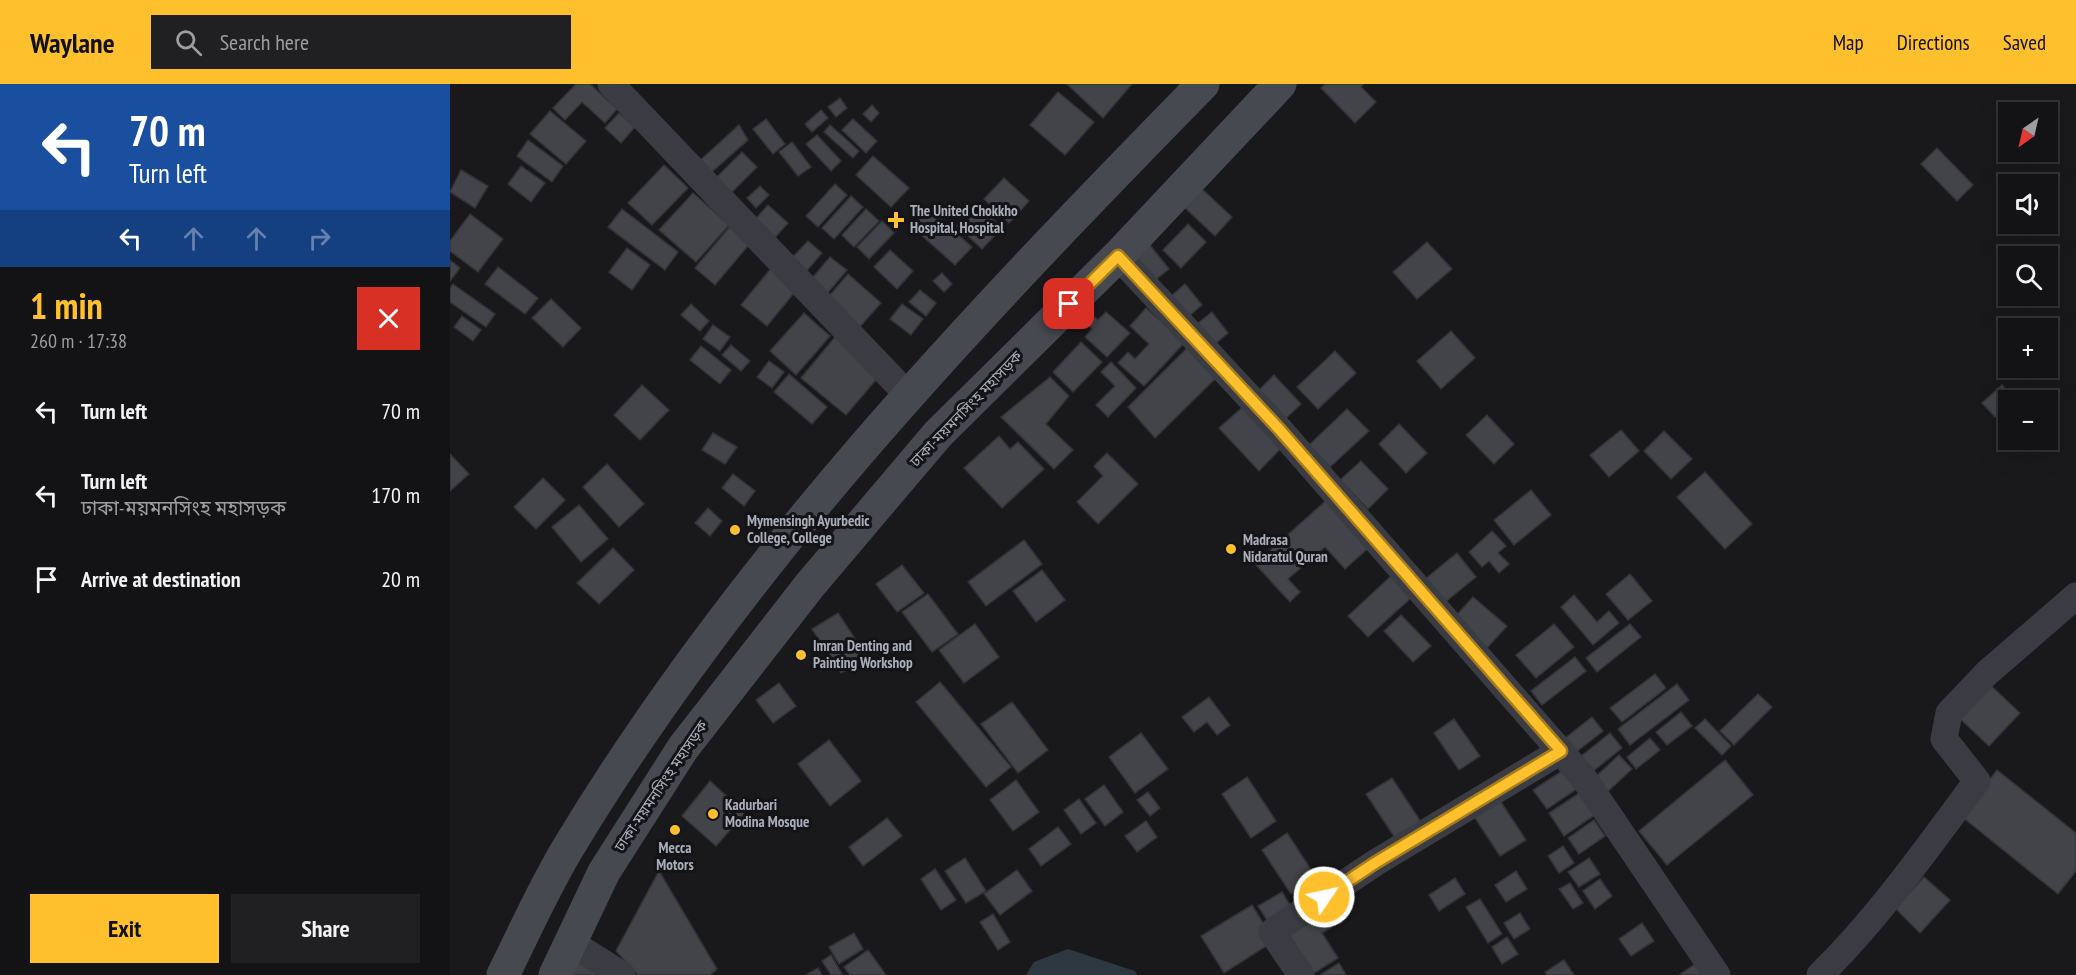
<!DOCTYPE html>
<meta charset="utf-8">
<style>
body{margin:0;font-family:"PT Sans Narrow","Noto Sans Bengali",sans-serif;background:#202022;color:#f1f3f6;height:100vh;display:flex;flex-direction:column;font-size:22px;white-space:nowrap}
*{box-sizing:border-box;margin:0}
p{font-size:20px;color:#9d9ea0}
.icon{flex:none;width:33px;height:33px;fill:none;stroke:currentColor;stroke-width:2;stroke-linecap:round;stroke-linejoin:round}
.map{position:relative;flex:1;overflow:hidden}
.details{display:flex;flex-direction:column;background:#131315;width:450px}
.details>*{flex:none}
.hud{background:#1a4fa0;color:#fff;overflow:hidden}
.needle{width:39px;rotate:214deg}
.fabs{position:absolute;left:1548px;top:18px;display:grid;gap:12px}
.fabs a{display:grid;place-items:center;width:60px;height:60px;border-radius:0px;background:#131315;box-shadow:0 6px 24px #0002,0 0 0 2px #323234;font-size:30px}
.pin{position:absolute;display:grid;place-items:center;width:51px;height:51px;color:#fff;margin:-26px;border-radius:12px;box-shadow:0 3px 9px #0006}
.me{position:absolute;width:66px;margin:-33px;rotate:56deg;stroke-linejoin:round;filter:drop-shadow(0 0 4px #0008)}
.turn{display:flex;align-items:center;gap:21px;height:126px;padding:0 30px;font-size:27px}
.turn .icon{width:78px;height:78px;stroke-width:2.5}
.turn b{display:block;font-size:42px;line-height:51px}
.lanes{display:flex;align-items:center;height:57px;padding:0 30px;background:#0003;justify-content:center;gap:30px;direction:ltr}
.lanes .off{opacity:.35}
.round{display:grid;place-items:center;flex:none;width:63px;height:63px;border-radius:0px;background:#202022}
.overview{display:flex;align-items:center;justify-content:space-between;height:102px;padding:0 30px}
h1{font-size:36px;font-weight:700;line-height:45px;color:#ffc02d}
.primary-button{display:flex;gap:12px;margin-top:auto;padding:12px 30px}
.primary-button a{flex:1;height:69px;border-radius:0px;background:#ffc02d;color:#111;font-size:24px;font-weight:700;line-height:69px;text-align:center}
.primary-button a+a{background:#202022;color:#f1f3f6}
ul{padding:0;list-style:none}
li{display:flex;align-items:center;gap:18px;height:84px;padding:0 30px}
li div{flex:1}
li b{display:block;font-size:22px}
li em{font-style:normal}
header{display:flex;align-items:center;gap:36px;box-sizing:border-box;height:84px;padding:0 30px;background:#ffc02d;color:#111}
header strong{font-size:28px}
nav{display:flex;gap:33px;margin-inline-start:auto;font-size:21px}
.search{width:420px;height:54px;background:#202022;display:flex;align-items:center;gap:15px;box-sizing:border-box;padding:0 21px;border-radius:0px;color:#9d9ea0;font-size:22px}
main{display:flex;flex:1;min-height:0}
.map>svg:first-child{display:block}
.water{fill:#2d3841}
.building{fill:#434449;stroke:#333338;stroke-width:1.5}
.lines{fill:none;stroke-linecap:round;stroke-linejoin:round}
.minor{stroke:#3b3c43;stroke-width:27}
.secondary{stroke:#474951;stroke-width:33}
.route-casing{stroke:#a67d1d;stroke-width:15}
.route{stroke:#ffc02d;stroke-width:10}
.poi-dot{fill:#ffc02d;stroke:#141417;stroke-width:2}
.labels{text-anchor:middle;stroke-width:6;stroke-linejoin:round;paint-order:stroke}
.poi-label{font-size:15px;font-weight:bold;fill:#aaafbc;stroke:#141417;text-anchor:start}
.street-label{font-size:15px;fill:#aaafbc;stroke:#141417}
</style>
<header>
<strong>Waylane</strong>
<div class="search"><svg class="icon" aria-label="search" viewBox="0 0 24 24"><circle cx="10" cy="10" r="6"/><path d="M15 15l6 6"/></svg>Search here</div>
<nav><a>Map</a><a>Directions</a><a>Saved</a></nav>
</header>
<main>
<section class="details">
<div class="hud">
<div class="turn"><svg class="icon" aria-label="left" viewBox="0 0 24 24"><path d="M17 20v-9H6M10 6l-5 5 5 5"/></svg><div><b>70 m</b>Turn left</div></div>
<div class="lanes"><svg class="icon" aria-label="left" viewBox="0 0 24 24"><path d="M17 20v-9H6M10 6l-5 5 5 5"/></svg><svg class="icon off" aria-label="ahead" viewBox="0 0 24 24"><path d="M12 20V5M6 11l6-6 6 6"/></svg><svg class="icon off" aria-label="ahead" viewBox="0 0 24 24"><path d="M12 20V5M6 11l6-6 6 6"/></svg><svg class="icon off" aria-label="right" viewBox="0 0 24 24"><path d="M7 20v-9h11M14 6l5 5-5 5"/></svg></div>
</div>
<div class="overview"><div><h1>1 min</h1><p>260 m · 17:38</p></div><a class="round" style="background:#d93025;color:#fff"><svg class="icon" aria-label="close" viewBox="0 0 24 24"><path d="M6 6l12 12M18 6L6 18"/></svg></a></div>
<ul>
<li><svg class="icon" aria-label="left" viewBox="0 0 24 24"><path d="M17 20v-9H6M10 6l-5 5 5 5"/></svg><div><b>Turn left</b></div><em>70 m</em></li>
<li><svg class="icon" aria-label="left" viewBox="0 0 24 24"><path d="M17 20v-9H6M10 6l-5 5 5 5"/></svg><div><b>Turn left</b><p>ঢাকা-ময়মনসিংহ মহাসড়ক</p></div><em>170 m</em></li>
<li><svg class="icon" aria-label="arrive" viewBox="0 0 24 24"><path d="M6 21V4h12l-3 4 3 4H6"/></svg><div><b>Arrive at destination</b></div><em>20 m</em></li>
</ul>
<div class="primary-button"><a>Exit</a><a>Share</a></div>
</section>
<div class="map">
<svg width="1626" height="891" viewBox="0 0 1626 891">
<rect width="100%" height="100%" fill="#19191c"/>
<polygon class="water" points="618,865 685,887 687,891 576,891 584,878"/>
<g class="building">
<polygon points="126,0 140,0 167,25 155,39 132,18 115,36 103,24"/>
<polygon points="617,0 680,0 681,1 653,34"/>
<polygon points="875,0 913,0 911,3 926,18 905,39 871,4"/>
<polygon points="608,8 644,38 615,71 580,41"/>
<polygon points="390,14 397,24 386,33 378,23"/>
<polygon points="422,21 429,29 421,38 413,30"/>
<polygon points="371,26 378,34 362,48 355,40"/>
<polygon points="100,27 136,57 116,80 80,50"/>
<polygon points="169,29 185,43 171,59 155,44"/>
<polygon points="316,35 335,60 323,70 303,45"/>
<polygon points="403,35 427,57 416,69 392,46"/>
<polygon points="289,41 298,56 256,93 244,82"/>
<polygon points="380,41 409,67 403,74 374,48"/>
<polygon points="367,51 391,77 381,87 356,60"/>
<polygon points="78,56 113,82 102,98 67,72"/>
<polygon points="342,58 361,83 348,92 329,68"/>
<polygon points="1487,64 1523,101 1507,117 1471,80"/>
<polygon points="292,68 307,83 280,110 265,95"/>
<polygon points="423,72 459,104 441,123 406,91"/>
<polygon points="214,81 238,104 202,141 178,119"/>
<polygon points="71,82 95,99 81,118 58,100"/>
<polygon points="11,86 38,102 25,124 0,108"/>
<polygon points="554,94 579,117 559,139 534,115"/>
<polygon points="385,100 397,111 368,143 356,132"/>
<polygon points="310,102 319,111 306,124 297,114"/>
<polygon points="752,105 782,133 765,152 735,124"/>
<polygon points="243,109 279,141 246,178 209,146"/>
<polygon points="401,112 413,123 384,155 372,144"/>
<polygon points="527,120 552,144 532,165 507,142"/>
<polygon points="318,121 338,139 321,158 301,140"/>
<polygon points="477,123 522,163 505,181 461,142"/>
<polygon points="172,125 228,168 215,186 158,143"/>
<polygon points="416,125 429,137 404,163 392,151"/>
<polygon points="20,130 53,155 28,188 0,167 0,157"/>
<polygon points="432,137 444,149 419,175 407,163"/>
<polygon points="282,140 302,157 265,201 245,184"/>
<polygon points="738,140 756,158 731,184 713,166"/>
<polygon points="358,157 372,169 354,190 339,177"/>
<polygon points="977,158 1002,185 967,215 943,188"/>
<polygon points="700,161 719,185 704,197 685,174"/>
<polygon points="177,164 200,181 182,206 159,188"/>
<polygon points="440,166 463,187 447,205 424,183"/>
<polygon points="380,173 397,186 375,212 358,199"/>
<polygon points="0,176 10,184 0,197"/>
<polygon points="48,183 88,214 75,230 35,200"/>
<polygon points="322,183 348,204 317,242 291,221"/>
<polygon points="492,189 502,200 494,208 483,197"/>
<polygon points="398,190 431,219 407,246 375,217"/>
<polygon points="3,200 45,230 36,243 0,218 0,204"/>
<polygon points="735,200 752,221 739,232 721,212"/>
<polygon points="470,206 486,219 476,232 459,218"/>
<polygon points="101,215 131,244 113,263 82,234"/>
<polygon points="241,220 259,237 250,247 231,231"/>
<polygon points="452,220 473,235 461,251 440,235"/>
<polygon points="696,224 735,258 694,302 668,279 678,268 685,275 699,260 680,242"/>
<polygon points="639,228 648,236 656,228 680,249 657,273 635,253 642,245 632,236"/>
<polygon points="762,228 778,249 765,260 748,239"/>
<polygon points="354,229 380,252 346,291 320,267"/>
<polygon points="12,232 31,246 23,257 4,243"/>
<polygon points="263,241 280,253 270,267 253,255"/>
<polygon points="1001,247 1025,274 991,305 967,277"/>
<polygon points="385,253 430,291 396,331 351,294"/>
<polygon points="631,258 652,278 623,308 603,288"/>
<polygon points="742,259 770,290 705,354 678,323"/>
<polygon points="281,261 300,277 291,287 272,271"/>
<polygon points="251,262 281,286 270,300 240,276"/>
<polygon points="885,267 906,289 868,325 847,303"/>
<polygon points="319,277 334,288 322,304 307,293"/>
<polygon points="661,278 686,304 658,333 646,321 665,302 651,288"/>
<polygon points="339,290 377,323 362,340 324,308"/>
<polygon points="824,291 851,320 831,339 804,311"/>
<polygon points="600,293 619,312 596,340 623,366 604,385 551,333"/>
<polygon points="192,301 219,326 190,356 164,331"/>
<polygon points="1552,301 1566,316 1558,316 1558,329 1554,325 1545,333 1532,319"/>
<polygon points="796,320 834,361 809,387 769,344"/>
<polygon points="897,325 919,347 880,383 859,361"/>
<polygon points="1037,331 1064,360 1044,380 1016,351"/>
<polygon points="949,340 977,369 956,389 929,360"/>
<polygon points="1171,346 1189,367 1159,393 1140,371"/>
<polygon points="1214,347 1242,375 1221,395 1194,367"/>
<polygon points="263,349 287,363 275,380 252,366"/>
<polygon points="549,352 560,365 568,358 594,385 552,424 514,384"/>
<polygon points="657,369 688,400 648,440 627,418 653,392 644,382"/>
<polygon points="0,370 19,390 0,407"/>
<polygon points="911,377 938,405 918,425 890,396"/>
<polygon points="157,380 194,420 169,443 133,403"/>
<polygon points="1255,388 1302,440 1275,465 1227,413"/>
<polygon points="283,390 305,407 294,422 272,404"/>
<polygon points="93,394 115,416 86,445 64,423"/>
<polygon points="1081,406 1101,431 1064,461 1044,436"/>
<polygon points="880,413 924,459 895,485 875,463 838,495 850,508 840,518 805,480"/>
<polygon points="129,421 158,455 131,478 102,443"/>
<polygon points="258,424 272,437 260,452 245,439"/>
<polygon points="1042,447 1056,462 1048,469 1059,480 1049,489 1039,477 1032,483 1019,468"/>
<polygon points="574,456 592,480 536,522 518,498"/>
<polygon points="163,464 184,486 149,520 127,499"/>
<polygon points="1007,469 1026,493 988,524 969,500"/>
<polygon points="452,481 474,509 447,528 426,500"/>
<polygon points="592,486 615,516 586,538 563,507"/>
<polygon points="1180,490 1202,517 1178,536 1156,510"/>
<polygon points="941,492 962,513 918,553 898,532"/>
<polygon points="478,510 508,550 482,568 452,528"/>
<polygon points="1124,511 1147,538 1159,527 1169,539 1143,561 1111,523"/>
<polygon points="1023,513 1057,542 1037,564 1003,535"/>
<polygon points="388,529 417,573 391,589 362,545"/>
<polygon points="951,531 981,562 963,578 934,547"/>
<polygon points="525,540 549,573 514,599 489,566"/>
<polygon points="1104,540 1124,563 1086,594 1066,571"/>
<polygon points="1180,540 1191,553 1147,588 1136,574"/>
<polygon points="1125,573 1136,587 1092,621 1081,607"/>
<polygon points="1205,590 1216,604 1172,638 1160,624"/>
<polygon points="490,598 561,683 536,703 466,618"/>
<polygon points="1537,598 1570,629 1539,662 1506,631"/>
<polygon points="329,599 346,622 323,639 306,616"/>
<polygon points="1227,600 1239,616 1180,661 1168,645"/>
<polygon points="1308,610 1322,623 1284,661 1270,647"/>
<polygon points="759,613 780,641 767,651 757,638 744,648 732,633"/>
<polygon points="562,618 598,666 568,689 531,640"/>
<polygon points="1231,628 1242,642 1217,661 1206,648"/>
<polygon points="1142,633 1153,647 1125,669 1114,655"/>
<polygon points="1004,635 1030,672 1009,686 984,649"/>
<polygon points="1255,635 1281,662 1272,671 1245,644"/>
<polygon points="691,649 718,685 685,709 659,673"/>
<polygon points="1160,649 1172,664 1137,692 1125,677"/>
<polygon points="1200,654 1210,666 1186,685 1177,673"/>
<polygon points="379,656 411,697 380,722 348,680"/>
<polygon points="1169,671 1182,685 1153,712 1140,698"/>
<polygon points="1275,676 1303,711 1217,781 1189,747"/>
<polygon points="1118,683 1131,702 1097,725 1083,706"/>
<polygon points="1547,686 1626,749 1626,787 1608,810 1511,732"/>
<polygon points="797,693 826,737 801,754 772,710"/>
<polygon points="942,694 971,738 945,754 916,710"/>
<polygon points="566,696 589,728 563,747 540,716"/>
<polygon points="260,697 295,729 266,762 232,732"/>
<polygon points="654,701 673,728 655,742 635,715"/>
<polygon points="698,708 710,724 700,732 687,716"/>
<polygon points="1131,708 1146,730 1114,752 1099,729"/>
<polygon points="1047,712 1076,756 1050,772 1021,728"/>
<polygon points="629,715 646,739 631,750 614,726"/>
<polygon points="437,734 452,752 413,782 399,763"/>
<polygon points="1144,736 1155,752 1129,770 1118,754"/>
<polygon points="696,737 707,753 687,768 675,752"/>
<polygon points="608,743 621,760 591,782 579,765"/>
<polygon points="837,749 866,793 841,810 812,766"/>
<polygon points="1113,762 1124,779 1109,789 1098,772"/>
<polygon points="515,774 536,807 516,819 495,787"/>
<polygon points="1139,774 1150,790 1129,803 1118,788"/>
<polygon points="485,785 506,816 491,826 471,795"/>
<polygon points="567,786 582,807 550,831 534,810"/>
<polygon points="209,787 267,885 260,891 188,891 166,867"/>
<polygon points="1066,787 1077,805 1056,818 1045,801"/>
<polygon points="1474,793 1500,816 1470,849 1445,824"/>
<polygon points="1005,794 1015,810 989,827 979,811"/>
<polygon points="1150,795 1162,812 1145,825 1133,807"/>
<polygon points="1120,799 1133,819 1123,825 1109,805"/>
<polygon points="832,808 843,826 820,841 808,822"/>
<polygon points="1030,815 1052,850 1038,859 1016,823"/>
<polygon points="802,821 824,857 774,889 751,852"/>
<polygon points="872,828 882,843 872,849 888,874 861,891 835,852"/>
<polygon points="1070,829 1080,845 1064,855 1054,839"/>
<polygon points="543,830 560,858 548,866 530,838"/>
<polygon points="1192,839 1204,857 1181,872 1169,855"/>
<polygon points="404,849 413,865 389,880 379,863"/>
<polygon points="1057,853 1068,870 1052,880 1042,863"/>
<polygon points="418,866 436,891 400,891 394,883"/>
<polygon points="129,868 150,885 145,891 123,891"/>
<polygon points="381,871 392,890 390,891 381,891 372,877"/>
<polygon points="1114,876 1124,891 1097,891 1095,888"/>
<polygon points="889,879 896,891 870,891"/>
<polygon points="1245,880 1252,891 1229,891"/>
<polygon points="368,884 372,891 356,891"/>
</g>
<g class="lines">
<g class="minor">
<polyline points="161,0 458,311"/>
<polyline points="668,172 829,345 1133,693 1267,891"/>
<polyline points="120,858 172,891"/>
<polyline points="851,891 822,848 925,779 1111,667"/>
<path d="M1370 891C1429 833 1478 763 1527 697L1494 655 1499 629 1537 589 1626 512"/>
</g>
<g class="secondary">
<path d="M53 891C75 847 95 801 121 759 292 476 523 235 753 0"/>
<polyline points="105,891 154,788 233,664 360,501 488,350 668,172 830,0"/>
</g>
</g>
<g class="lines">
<defs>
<polyline id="route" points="619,220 668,172 829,345 1111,667 925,779 874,813"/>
</defs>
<use href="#route" class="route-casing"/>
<use href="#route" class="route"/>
</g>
<g class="poi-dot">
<path d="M443 127h6v6h6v6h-6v6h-6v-6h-6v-6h6z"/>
<circle cx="285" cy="446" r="6"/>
<circle cx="781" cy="465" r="6"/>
<circle cx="351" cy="571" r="6"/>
<circle cx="263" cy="730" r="6"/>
<circle cx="225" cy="746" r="6"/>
</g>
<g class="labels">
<g class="poi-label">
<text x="460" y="132">The United Chokkho<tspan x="460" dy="17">Hospital, Hospital</tspan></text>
<text x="297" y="442">Mymensingh Ayurbedic<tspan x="297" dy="17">College, College</tspan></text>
<text x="793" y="461">Madrasa<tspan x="793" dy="17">Nidaratul Quran</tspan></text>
<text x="363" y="567">Imran Denting and<tspan x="363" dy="17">Painting Workshop</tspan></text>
<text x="275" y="726">Kadurbari<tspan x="275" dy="17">Modina Mosque</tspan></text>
<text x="225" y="769" text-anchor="middle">Mecca<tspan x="225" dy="17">Motors</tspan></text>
</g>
<g class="street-label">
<text transform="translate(516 325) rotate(-46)" y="5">ঢাকা-ময়মনসিংহ মহাসড়ক</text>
<text transform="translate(211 702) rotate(-56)" y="5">ঢাকা-ময়মনসিংহ মহাসড়ক</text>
</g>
</g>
</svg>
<div class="fabs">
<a><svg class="needle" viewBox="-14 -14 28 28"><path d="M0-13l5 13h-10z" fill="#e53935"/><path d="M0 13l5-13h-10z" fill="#9d9ea0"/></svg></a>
<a><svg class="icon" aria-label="sound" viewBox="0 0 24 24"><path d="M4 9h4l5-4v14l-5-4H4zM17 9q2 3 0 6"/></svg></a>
<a><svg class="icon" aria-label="search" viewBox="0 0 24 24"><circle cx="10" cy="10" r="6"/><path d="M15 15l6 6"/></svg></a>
<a>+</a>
<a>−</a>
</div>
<div class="pin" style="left:619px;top:220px;background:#d93025"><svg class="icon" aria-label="arrive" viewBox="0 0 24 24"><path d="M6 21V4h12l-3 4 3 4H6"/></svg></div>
<svg class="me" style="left:874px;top:813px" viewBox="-20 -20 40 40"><circle r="17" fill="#ffc02d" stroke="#fff" stroke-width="3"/><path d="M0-11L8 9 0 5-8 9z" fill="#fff"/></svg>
</div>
</main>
